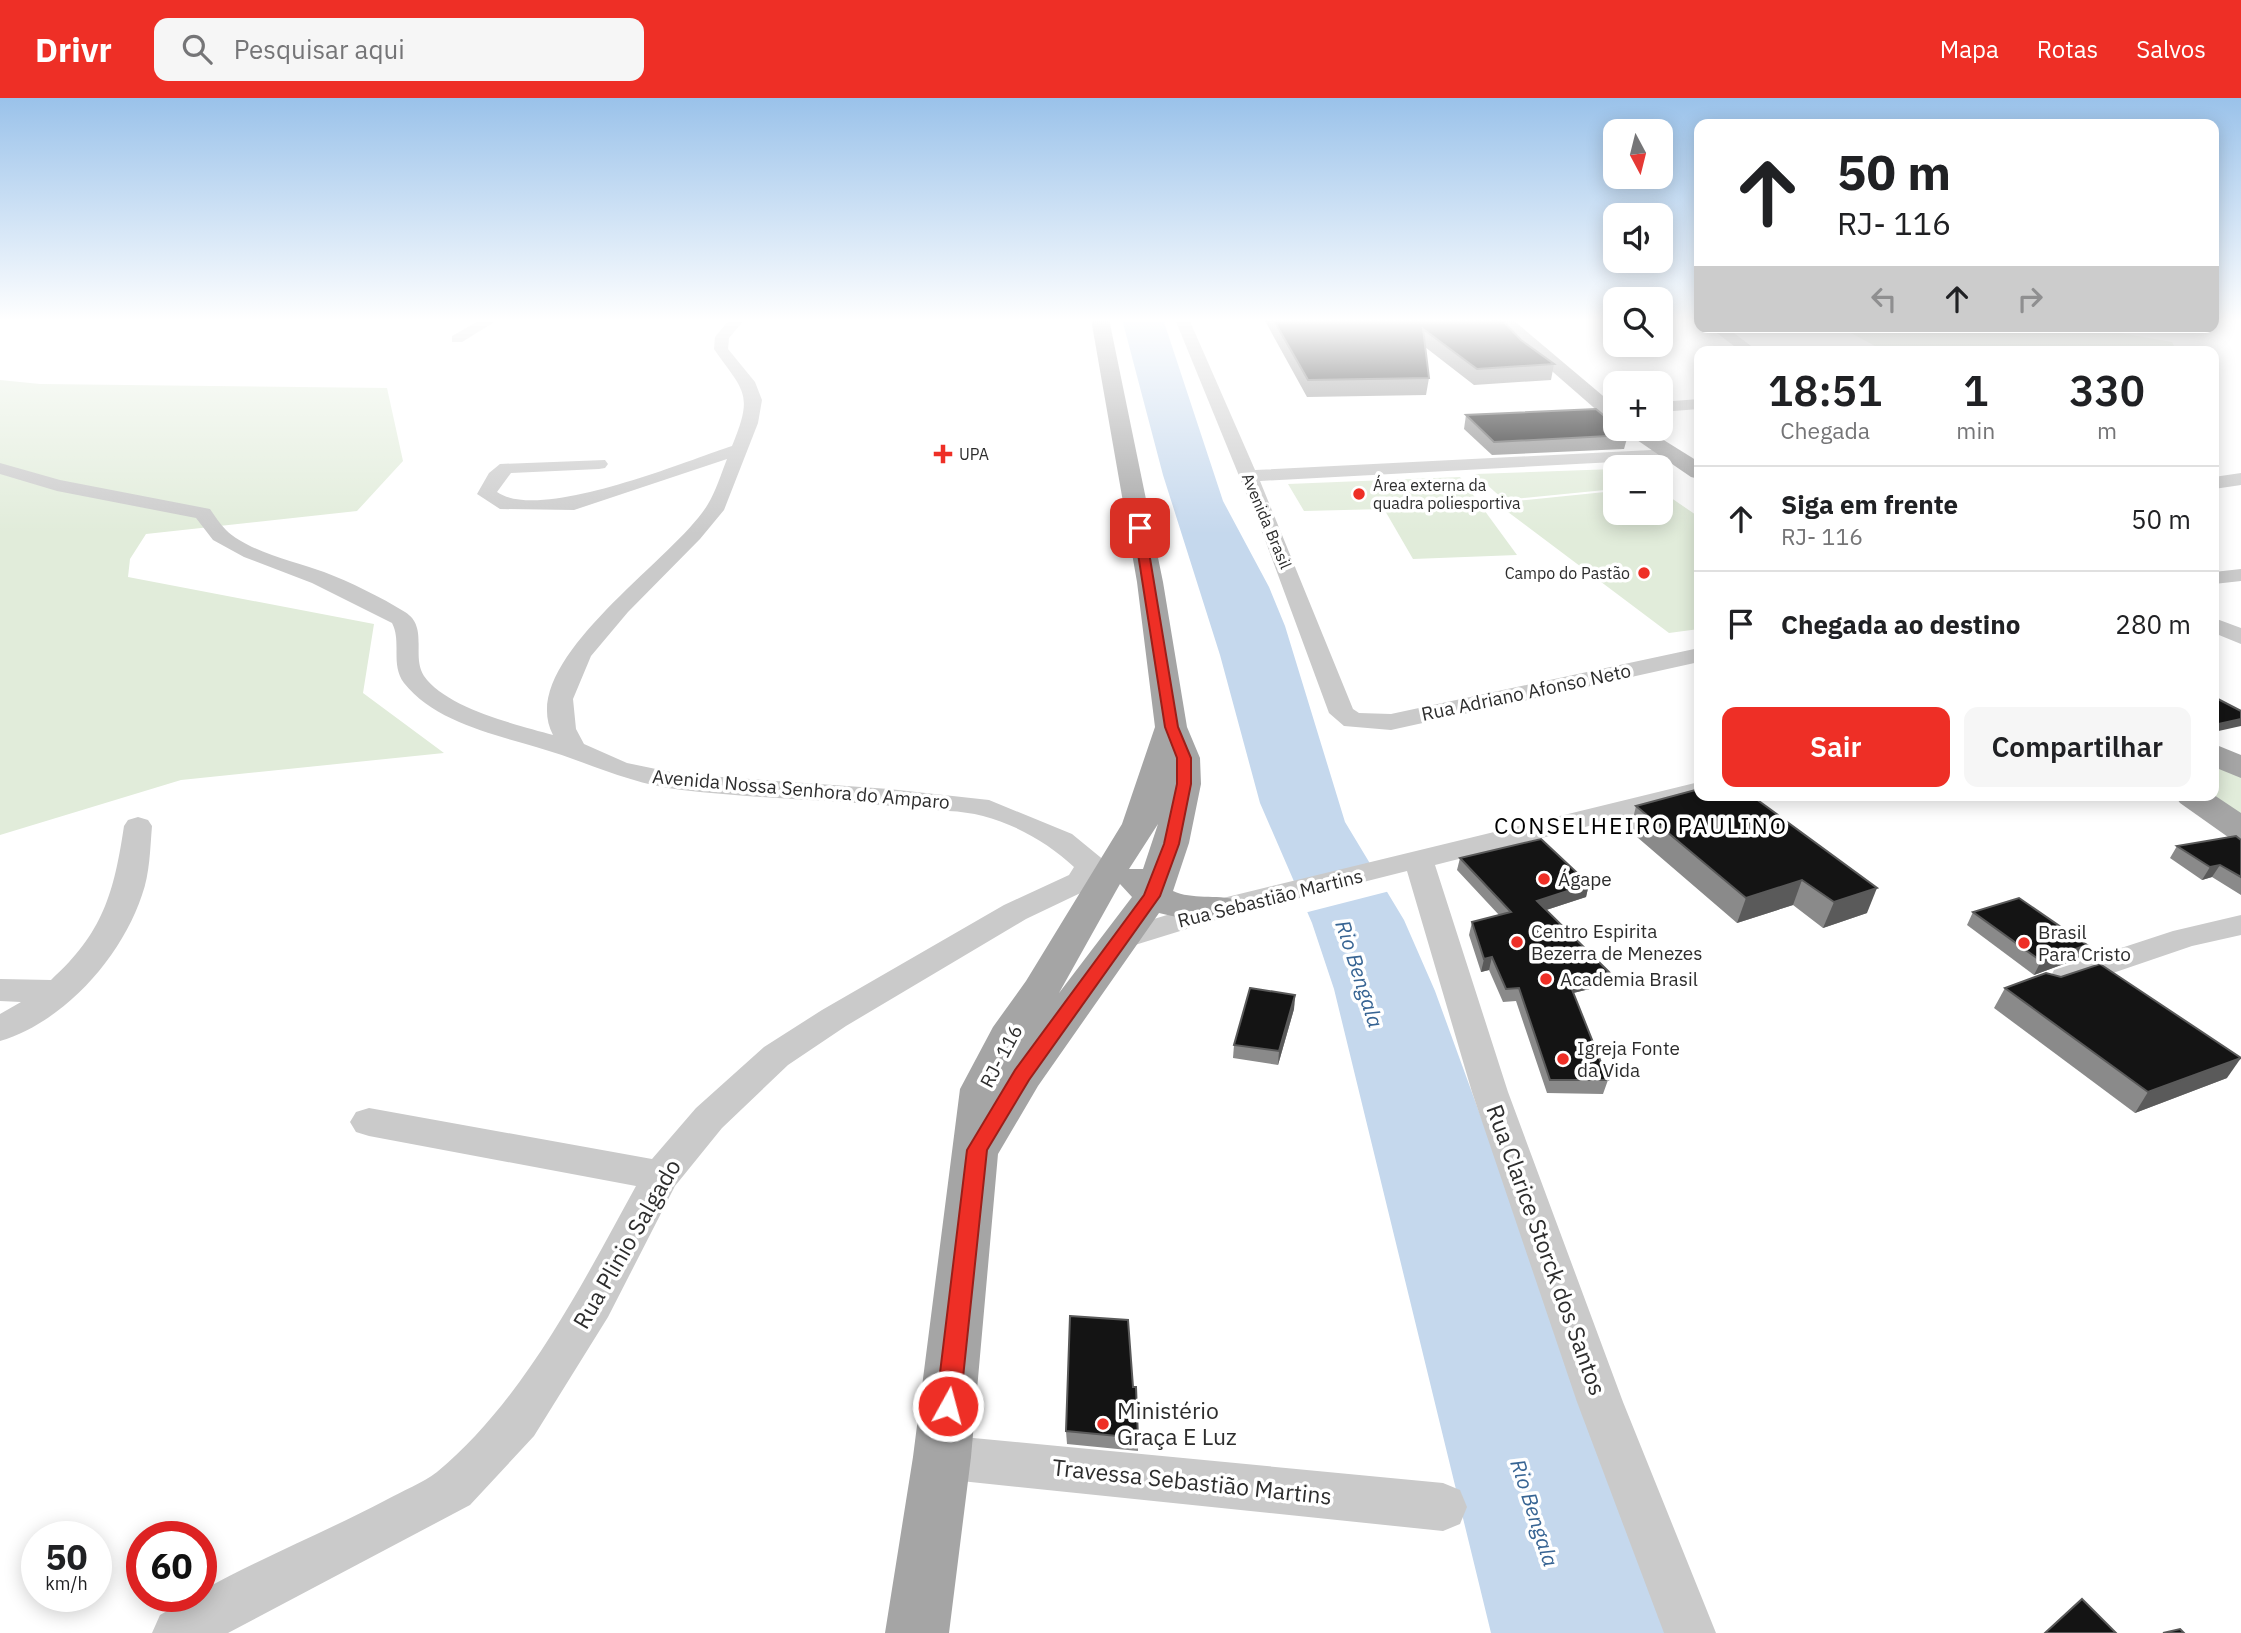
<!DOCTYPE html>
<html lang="pt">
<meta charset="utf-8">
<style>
body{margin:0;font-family:"IBM Plex Sans",sans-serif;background:#f6f6f6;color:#202124;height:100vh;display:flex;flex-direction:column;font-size:26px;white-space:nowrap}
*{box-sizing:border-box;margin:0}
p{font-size:23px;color:#757577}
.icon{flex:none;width:38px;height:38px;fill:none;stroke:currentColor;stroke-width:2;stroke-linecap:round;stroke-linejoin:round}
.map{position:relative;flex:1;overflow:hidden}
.sheet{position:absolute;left:1694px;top:248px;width:525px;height:455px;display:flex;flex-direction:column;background:#fff;border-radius:14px;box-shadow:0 4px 18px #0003}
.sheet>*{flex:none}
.guide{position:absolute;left:1694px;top:21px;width:525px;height:214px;border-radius:14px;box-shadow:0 4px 18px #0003;background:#fff;color:#202124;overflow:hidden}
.needle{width:46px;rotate:173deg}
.tools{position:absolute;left:1603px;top:21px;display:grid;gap:14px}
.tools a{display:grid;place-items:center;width:70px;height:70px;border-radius:14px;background:#fff;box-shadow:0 4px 18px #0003;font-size:35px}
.speed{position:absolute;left:21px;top:1423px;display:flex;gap:14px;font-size:35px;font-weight:700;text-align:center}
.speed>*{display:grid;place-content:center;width:91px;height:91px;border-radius:50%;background:#fff;box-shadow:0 4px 18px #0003;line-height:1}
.speed small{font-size:18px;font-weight:400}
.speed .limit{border:10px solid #d22;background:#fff;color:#111}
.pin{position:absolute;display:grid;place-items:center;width:60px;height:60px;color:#fff;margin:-30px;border-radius:14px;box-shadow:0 4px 10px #0006}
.me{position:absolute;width:77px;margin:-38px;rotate:7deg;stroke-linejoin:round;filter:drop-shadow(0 0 5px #0008)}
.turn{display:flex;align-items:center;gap:24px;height:147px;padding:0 28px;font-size:32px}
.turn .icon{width:91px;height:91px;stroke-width:2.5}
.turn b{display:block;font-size:49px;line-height:60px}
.lanes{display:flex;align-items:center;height:66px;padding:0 28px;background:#0003;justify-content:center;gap:35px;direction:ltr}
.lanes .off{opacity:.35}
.eta{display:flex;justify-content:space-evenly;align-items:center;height:119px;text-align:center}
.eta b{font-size:42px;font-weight:600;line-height:49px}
.action{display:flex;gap:14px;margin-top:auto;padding:14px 28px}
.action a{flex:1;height:80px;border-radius:14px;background:#ee2f26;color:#fff;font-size:28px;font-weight:600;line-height:80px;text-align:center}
.action a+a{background:#f6f6f6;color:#202124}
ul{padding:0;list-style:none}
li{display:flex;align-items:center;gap:21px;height:105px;padding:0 28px;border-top:2px solid #e0e0e0}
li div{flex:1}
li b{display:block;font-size:26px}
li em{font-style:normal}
header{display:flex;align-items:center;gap:42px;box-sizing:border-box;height:98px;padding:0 35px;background:#ee2f26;color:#fff}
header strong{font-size:33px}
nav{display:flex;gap:38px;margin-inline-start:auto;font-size:24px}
.search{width:490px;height:63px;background:#f6f6f6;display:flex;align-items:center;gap:18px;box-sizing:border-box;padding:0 24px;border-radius:14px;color:#757577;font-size:26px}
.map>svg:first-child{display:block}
.green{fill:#e1ecda}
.water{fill:#c5d8ed}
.pier{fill:#fff}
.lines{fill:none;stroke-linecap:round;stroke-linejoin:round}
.minor{fill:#cacaca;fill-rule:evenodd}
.major{fill:#a5a5a5;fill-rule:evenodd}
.wall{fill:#8a8a8a}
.shaded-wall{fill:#5a5a5a}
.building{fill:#141414;stroke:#5a5a5a;stroke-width:2}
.route{fill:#ee2f26;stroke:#9b1f19;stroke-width:2}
.poi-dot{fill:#ee2f26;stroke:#fff;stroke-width:2.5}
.labels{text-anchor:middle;stroke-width:7;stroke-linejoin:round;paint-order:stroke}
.far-poi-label{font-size:16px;fill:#2d2d2d;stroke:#fff;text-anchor:start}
.far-street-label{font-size:16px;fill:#2d2d2d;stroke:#fff}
.street-label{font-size:19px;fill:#2d2d2d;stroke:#fff}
.poi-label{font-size:19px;fill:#2d2d2d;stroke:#fff;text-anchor:start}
.water-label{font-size:21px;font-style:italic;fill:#376493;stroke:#fff}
.quarter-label{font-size:23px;letter-spacing:2px;fill:#000;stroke:#fff}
.near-street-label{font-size:23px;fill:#2d2d2d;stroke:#fff}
.near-poi-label{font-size:23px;fill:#2d2d2d;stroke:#fff;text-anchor:start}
</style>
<header>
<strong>Drivr</strong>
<div class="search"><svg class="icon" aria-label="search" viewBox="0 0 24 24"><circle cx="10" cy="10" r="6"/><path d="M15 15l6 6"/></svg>Pesquisar aqui</div>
<nav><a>Mapa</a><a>Rotas</a><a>Salvos</a></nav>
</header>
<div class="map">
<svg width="2241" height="1535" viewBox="0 0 2241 1535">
<rect width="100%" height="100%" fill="#fff"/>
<g class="green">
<polygon points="1840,229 2153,229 2097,231 2172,244 2177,254 1886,254"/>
<polygon points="0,282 40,286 387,290 403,363 357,413 146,436 130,461 128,479 374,526 363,595 444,655 181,682 0,737"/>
<polygon points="1615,371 1615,391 1504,402 1475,376"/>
<polygon points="1460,379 1517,457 1413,461 1384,411 1304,413 1288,386"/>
<polygon points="1615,393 1615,415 1661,415 1661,393 1699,419 1699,531 1669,535 1496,405"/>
<polygon points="2214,664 2241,679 2241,725 2214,698"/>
</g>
<polygon class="water" points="1122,221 1163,221 1223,403 1269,489 1285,528 1345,724 1404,822 1435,893 1669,1535 1491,1535 1334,891 1312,825 1260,705 1220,557 1163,377"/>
<polygon class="pier" points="1374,766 1390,793 1304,815 1291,786"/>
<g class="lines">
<g class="minor">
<polygon points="482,221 499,221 462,244 452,244 452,238"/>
<path d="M730 221H745L729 240 728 251 755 284 762 302 758 325 724 412 700 441 628 514 591 558 573 601 576 631 584 646 627 665 680 676 889 691 989 702 1072 736 1122 777 1118 783 1107 786 1095 783 1091 790 1026 821 846 928 788 967 722 1030 675 1088 608 1219 534 1338 470 1407 228 1535H152L160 1517 193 1498H201V1493C261 1460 325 1434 386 1402 402 1393 423 1385 437 1374 524 1302 582 1186 636 1088L369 1038 356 1034 350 1024 356 1014 369 1010 652 1061 696 1010 764 949 822 912 1004 807 1069 777 1074 769C1050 746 1015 726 983 718 961 712 936 713 914 710 837 702 759 701 682 692 628 686 586 663 536 649 492 636 434 623 404 585 390 566 402 544 392 525L312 485 244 459 213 442 196 420 57 393 0 376V365L60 382 210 411C215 418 220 426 226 432 247 453 296 464 324 474 350 484 381 499 405 514 429 529 411 558 424 578 446 610 517 627 553 637 514 563 676 461 708 406 716 393 721 376 727 361L574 412 500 411 477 396 489 375 500 366 605 362 608 366 605 370 599 371 511 375 497 394C540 424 683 364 732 348 754 295 744 294 714 251L715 239Z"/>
<polygon points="1175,221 1189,221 1255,372 1671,351 1680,356 1671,361 1260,383 1353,611 1359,615 1391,616 1699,550 1699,564 1391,632 1344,628 1329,615 1264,439"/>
<polygon points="1709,229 1726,229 1759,254 1742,254"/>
<polygon points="1699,301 1699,311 1661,314 1661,304"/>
<polygon points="2241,375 2241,387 2214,391 2214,379"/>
<polygon points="2241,471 2241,483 2214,486 2214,474"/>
<polygon points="2214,520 2241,530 2241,546 2214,535"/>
<polygon points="1699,684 1699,698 1707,698 1435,767 1508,994 1623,1304 1716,1535 1664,1535 1577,1304 1472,994 1407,773 1232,817 1122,851 1111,848 1106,841 1111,834 1223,800"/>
<path d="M138 719 148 722 152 728C150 751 150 775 142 797 121 860 64 924 0 943V916L21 904 0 903V881L51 882C103 835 114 795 124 728L128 722Z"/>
<polygon points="2241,817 2241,837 2192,848 2066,891 2054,888 2050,880 2054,872 2173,833"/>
<polygon points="942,1337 1443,1385 1460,1392 1467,1409 1460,1426 1443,1433 942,1381 925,1375 919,1359 925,1343"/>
</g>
<g class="major">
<path d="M1091 221H1109L1163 484 1187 629 1200 660 1201 686 1189 745 1173 793C1192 802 1216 796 1237 802L1242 810 1237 818C1211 825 1185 822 1159 815L1038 988 998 1056 971 1359 949 1535H885L913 1359 960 991 993 929 1026 883 1122 726 1155 629 1137 484ZM1158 726 1143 771H1129ZM1120 786 1132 799 1059 895 1116 793Z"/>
<polygon points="1492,221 1512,221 1615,308 1615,324 1608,322"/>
<polygon points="1621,331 1646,331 1699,364 1699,381 1691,379"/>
<polygon points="2214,646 2241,657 2241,680 2214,669"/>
<polygon points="2214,697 2241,715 2241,742 2228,739 2180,705 2175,698"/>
</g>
</g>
<g class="wall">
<polygon points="1264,221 1501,221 1521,242 1554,266 1551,282 1474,287 1425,249 1429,280 1426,297 1307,299"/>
<polygon points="1466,317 1628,337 1624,351 1492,357 1464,331"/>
<polygon points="1699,691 1867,815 1823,830 1793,807 1737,825 1630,733 1636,708"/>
<polygon points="2241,742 2241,797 2212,779 2202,782 2170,760 2177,748"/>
<polygon points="1460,760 1589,786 1586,799 1546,812 1606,887 1573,895 1608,982 1603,996 1547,995 1516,903 1503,904 1489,872 1481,874 1469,837 1472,824 1499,817 1457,772"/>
<polygon points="1973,814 2087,847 2080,860 2034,877 1967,827"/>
<polygon points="2005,890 2227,980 2135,1015 1994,910"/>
<polygon points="1295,897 1294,911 1278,967 1233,960 1234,947"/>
<polygon points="1066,1333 1138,1340 1138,1353 1067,1346"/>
</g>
<g class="shaded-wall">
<polygon points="2241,621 2241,628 2214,634 2214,627"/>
<polygon points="2220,767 2212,779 2202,782 2210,769"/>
<polygon points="1802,782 1793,807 1737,825 1746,800"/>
<polygon points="1589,786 1586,799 1534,816 1537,803"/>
<polygon points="1877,790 1867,815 1823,830 1834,804"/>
<polygon points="2087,847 2080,860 2034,877 2041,863"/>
<polygon points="1492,859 1489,872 1481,874 1484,861"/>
<polygon points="1609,874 1606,887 1565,897 1569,884"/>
<polygon points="1295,897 1294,911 1278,967 1279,953"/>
<polygon points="2241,960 2227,980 2135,1015 2148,994"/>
</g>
<g class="building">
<polygon points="1273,221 1501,221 1521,242 1554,266 1477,271 1423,231 1429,280 1308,282"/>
<polygon points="1596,311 1615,327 1615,331 1620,331 1628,337 1494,344 1466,317"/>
<polygon points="2214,599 2241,613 2241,621 2214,627"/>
<polygon points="1699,691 1699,698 1752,698 1877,790 1834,804 1802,782 1746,800 1636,708"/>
<polygon points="2236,738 2241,742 2241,779 2220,767 2210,769 2177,748"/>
<polygon points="1541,741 1589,786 1537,803 1609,874 1569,884 1608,982 1550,982 1519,890 1506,891 1492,859 1484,861 1472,824 1511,814 1460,760"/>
<polygon points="2019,800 2087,847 2041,863 1973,814"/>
<polygon points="2100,866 2241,960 2148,994 2005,890 2046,875 2061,879"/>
<polygon points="1250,890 1295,897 1279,953 1234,947"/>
<polygon points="1070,1218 1128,1222 1133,1289 1136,1289 1138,1340 1066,1333"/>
<polygon points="2082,1501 2116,1535 2045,1535"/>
<polygon points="2180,1531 2184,1535 2163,1535"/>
</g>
<linearGradient id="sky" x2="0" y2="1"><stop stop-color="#9ac2ea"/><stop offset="0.51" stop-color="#fff"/><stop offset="1" stop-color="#fff" stop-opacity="0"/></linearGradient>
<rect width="2241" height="436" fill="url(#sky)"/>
<polygon class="route" points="1140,427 1145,430 1178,629 1191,660 1191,686 1179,746 1160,798 1029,982 987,1052 960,1308 957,1316 948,1319 939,1316 936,1308 967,1052 1015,972 1144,797 1164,746 1177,686 1177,660 1165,629 1134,430"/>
<g class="poi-dot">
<path d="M939.5 345.5h7v7h7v7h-7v7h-7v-7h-7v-7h7z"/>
<circle cx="1359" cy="396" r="7"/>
<circle cx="1644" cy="475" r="7"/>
<circle cx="1544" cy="781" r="7"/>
<circle cx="1517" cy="844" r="7"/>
<circle cx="2024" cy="845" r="7"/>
<circle cx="1546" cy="881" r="7"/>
<circle cx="1563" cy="961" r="7"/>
<circle cx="1103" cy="1326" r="7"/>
</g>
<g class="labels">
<g class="far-poi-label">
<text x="959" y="362">UPA</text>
<text x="1373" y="393">Área externa da<tspan x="1373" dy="18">quadra poliesportiva</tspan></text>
<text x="1630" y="481" text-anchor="end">Campo do Pastão</text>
</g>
<g class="far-street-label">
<text transform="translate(1267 423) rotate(67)" y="6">Avenida Brasil</text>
</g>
<g class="street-label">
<text transform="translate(1526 594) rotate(-12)" y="7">Rua Adriano Afonso Neto</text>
<text transform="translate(801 691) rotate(5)" y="7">Avenida Nossa Senhora do Amparo</text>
<text transform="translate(1270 800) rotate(-14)" y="7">Rua Sebastião Martins</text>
<text transform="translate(1001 958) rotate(-62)" y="7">RJ- 116</text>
</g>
<g class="poi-label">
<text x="1558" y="788">Ágape</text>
<text x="1531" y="840">Centro Espirita<tspan x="1531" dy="22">Bezerra de Menezes</tspan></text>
<text x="2038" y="841">Brasil<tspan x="2038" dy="22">Para Cristo</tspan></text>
<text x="1560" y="888">Academia Brasil</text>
<text x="1577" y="957">Igreja Fonte<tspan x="1577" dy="22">da Vida</tspan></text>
</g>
<g class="water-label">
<text transform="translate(1359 876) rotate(72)" y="7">Rio Bengala</text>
<text transform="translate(1534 1415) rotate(72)" y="7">Rio Bengala</text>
</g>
<g class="quarter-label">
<text x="1641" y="736">CONSELHEIRO PAULINO</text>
</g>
<g class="near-street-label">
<text transform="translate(627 1146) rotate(-60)" y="8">Rua Plinio Salgado</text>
<text transform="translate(1546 1152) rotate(70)" y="8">Rua Clarice Storck dos Santos</text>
<text transform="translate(1192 1384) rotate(6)" y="8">Travessa Sebastião Martins</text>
</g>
<g class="near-poi-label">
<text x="1117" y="1321">Ministério<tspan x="1117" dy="26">Graça E Luz</tspan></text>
</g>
</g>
</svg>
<div class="tools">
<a><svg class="needle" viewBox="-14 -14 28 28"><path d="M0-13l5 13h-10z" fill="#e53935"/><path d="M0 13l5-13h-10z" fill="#757577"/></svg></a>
<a><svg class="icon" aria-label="sound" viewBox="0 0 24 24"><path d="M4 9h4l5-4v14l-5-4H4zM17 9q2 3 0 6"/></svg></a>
<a><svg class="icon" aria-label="search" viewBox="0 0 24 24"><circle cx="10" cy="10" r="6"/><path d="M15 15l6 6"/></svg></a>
<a>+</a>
<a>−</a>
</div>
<div class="speed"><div>50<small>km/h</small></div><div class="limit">60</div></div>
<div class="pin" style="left:1140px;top:430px;background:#d93025"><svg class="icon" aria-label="arrive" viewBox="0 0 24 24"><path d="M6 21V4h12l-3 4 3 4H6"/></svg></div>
<svg class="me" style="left:948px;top:1308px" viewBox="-20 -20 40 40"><circle r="17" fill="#ee2f26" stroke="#fff" stroke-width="3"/><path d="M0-11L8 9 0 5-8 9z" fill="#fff"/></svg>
<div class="guide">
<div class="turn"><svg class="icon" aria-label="ahead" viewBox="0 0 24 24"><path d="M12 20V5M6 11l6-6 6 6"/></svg><div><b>50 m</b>RJ- 116</div></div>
<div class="lanes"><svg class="icon off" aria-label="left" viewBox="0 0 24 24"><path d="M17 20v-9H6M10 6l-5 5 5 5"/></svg><svg class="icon" aria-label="ahead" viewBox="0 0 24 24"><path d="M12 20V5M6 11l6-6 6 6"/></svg><svg class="icon off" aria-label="right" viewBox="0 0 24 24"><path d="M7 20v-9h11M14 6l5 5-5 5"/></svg></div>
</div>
<section class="sheet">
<div class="eta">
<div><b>18:51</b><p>Chegada</p></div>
<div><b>1</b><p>min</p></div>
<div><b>330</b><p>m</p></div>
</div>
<ul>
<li><svg class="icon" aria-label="ahead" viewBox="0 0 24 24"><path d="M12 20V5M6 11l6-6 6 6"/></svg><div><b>Siga em frente</b><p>RJ- 116</p></div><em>50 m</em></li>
<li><svg class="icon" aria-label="arrive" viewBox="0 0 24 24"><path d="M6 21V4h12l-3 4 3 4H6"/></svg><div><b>Chegada ao destino</b></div><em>280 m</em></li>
</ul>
<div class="action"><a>Sair</a><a>Compartilhar</a></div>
</section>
</div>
